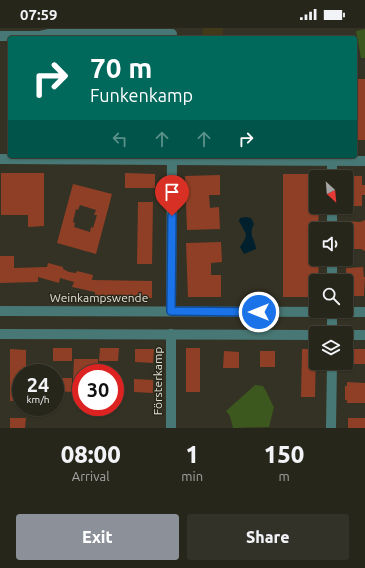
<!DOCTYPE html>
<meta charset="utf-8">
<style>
body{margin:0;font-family:Ubuntu,sans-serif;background:#333228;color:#f1f3f6;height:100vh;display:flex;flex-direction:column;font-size:15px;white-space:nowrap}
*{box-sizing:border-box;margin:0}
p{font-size:13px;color:#a4a5a3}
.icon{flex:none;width:22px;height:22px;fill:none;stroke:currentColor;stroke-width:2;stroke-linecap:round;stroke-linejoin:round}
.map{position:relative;height:400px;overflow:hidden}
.drawer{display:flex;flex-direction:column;background:#27261b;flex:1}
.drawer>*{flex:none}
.banner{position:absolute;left:8px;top:8px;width:349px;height:122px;border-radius:4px;box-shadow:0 1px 3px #0004,0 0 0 1px #43433a;background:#00695c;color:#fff;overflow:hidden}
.needle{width:26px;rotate:154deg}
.fabs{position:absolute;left:309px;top:142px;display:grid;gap:8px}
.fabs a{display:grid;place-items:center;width:44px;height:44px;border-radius:4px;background:#27261b;box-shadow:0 1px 3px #0004,0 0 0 1px #43433a;font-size:20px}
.speed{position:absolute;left:12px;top:336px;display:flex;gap:8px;font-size:20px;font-weight:700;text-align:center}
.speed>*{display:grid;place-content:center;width:52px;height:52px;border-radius:50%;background:#27261b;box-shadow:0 1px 3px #0004,0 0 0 1px #43433a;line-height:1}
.speed small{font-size:10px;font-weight:400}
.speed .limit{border:6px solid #d22;background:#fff;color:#111}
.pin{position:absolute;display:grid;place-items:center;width:34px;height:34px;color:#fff;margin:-41px -17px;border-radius:50% 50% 50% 0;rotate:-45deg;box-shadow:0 0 4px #0007}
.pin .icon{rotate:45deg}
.me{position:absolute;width:44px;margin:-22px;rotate:270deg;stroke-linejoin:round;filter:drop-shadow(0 0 3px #0008)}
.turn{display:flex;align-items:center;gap:14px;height:84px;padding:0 16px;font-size:18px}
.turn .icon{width:52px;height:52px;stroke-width:2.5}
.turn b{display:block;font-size:28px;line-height:34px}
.lanes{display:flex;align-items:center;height:38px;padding:0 16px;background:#0003;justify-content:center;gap:20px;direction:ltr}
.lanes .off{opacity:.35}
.eta{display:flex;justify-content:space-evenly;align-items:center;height:68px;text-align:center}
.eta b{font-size:24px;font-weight:800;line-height:28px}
.button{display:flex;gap:8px;margin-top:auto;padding:8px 16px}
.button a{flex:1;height:46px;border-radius:4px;background:#8c9099;color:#fff;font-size:16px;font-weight:800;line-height:46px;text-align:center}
.button a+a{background:#333228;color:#f1f3f6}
.status{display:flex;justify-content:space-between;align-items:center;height:28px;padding:0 20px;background:#27261b;direction:ltr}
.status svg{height:11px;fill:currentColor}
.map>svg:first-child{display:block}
.green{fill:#3d581e}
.sand{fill:#413919}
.water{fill:#00202e}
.building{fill:#8f3f25;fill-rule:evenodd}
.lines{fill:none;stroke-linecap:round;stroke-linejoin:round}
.minor{stroke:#487875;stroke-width:10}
.route-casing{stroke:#114b97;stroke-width:10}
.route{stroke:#1a73e8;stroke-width:7}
.labels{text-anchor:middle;stroke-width:3;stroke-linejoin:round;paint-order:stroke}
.street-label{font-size:12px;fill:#e1e0d7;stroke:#2a281b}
</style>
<div class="status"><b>07:59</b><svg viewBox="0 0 49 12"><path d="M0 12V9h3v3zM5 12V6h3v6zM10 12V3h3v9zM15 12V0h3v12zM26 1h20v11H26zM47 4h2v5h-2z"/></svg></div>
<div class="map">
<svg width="365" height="400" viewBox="0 0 365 400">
<rect width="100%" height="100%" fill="#343224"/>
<g class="green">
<polygon points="365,1 365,30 361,30 356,3"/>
<path d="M255 357 263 358C268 365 270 373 274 379L269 399 233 400 230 388 226 383Z"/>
</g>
<polygon class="sand" points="203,0 223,0 223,10 202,10"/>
<path class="water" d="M246 189 251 190 254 196C248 207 255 211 256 221L244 226 240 219 245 211 246 206 239 193 240 190Z"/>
<g class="building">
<rect x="355" y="51" width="10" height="61"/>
<polygon points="1,145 44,145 44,198 28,199 28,187 1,187"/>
<polygon points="125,145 155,146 155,160 125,160"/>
<polygon points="283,146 316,146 316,179 319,179 318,201 316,201 316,231 319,231 318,253 316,253 316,269 283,269"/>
<polygon points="220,147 220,167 209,167 210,180 219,179 220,201 187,202 185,148"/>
<polygon points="346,148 362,148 362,157 365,157 365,167 362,167 362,178 346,178"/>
<path d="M73 156 112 166 96 226 57 215ZM80 177 96 182 94 187H97L93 200 91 199 90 204 74 199 75 195 73 194 76 181 78 182Z"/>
<polygon points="138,174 153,174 152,236 137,236"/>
<polygon points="365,192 365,223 361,221 347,221 348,193 360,194"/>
<polygon points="221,214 222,234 211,235 211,247 221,247 221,269 188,269 186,215"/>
<polygon points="0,228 14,228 14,240 47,239 48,235 63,239 63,241 69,244 76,245 77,243 93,247 92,252 152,253 152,270 95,269 95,264 72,259 74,254 60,250 59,255 38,249 38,254 0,255"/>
<polygon points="363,239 364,249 365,249 364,268 347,268 346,240"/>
<rect x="53" y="320" width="19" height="13"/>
<polygon points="100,320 119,320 118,333 99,333"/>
<rect x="186" y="320" width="14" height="44"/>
<polygon points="10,321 26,322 26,345 21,345 21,373 10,373"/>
<polygon points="135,321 154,321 153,335 135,334"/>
<polygon points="302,321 316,321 315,369 301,369"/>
<rect x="346" y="321" width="19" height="15"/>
<polygon points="224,323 239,324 239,340 223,340"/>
<rect x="260" y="323" width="15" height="16"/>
<polygon points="74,331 98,331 98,345 81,345 80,354 73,354"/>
<polygon points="55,350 72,350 72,364 55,363"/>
<polygon points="134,351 153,352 153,365 134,364"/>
<polygon points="347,354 365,355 365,375 347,375 347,372 345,372 345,358 347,358"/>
<polygon points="10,390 26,390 25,400 10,400"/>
<rect x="348" y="390" width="17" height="10"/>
</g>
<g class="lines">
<g class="minor">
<polyline points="0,8 40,8 49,6 172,6"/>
<polyline points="0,131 365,133"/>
<polyline points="332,149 332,133"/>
<polyline points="332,179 332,201"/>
<polyline points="332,231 332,253"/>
<polyline points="0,283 365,284"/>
<polyline points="171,283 172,128"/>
<polyline points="332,283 332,305"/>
<polyline points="0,306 316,307"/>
<polyline points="171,306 171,400"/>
<polyline points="346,307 365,307"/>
<polyline points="331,400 332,335"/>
</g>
</g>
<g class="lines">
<defs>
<polyline id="route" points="172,188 171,283 259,284"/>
</defs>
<use href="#route" class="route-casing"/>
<use href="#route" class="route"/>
</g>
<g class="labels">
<g class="street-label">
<text x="99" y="274">Weinkampswende</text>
<text transform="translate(158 353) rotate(-90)" y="4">Försterkamp</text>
</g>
</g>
</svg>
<div class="fabs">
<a><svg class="needle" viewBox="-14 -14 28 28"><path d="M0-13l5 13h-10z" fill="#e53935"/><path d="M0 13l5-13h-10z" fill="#a4a5a3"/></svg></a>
<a><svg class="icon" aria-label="sound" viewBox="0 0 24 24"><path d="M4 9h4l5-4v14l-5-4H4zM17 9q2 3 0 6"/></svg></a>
<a><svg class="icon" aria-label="search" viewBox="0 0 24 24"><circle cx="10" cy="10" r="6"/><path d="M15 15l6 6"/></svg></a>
<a><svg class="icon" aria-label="layers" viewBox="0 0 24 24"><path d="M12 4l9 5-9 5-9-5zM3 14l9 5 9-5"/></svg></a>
</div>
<div class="speed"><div>24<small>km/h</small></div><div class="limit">30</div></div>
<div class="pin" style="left:172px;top:188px;background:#d93025"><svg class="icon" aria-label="arrive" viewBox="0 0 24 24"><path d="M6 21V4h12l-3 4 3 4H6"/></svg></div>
<svg class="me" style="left:259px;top:284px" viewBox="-20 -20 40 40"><circle r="17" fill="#1a73e8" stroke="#fff" stroke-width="3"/><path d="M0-11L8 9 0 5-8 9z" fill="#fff"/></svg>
<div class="banner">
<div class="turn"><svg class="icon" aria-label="right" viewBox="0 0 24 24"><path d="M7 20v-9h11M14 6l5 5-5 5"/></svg><div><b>70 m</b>Funkenkamp</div></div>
<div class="lanes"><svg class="icon off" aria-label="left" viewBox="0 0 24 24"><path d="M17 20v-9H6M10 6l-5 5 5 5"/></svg><svg class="icon off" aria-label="ahead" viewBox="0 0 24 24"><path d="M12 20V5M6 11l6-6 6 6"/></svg><svg class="icon off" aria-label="ahead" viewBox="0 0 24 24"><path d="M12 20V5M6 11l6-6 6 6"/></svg><svg class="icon" aria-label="right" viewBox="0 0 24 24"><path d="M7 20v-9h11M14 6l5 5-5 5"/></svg></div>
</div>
</div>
<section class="drawer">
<div class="eta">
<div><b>08:00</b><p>Arrival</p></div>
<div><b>1</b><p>min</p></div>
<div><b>150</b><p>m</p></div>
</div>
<div class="button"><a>Exit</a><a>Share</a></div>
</section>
